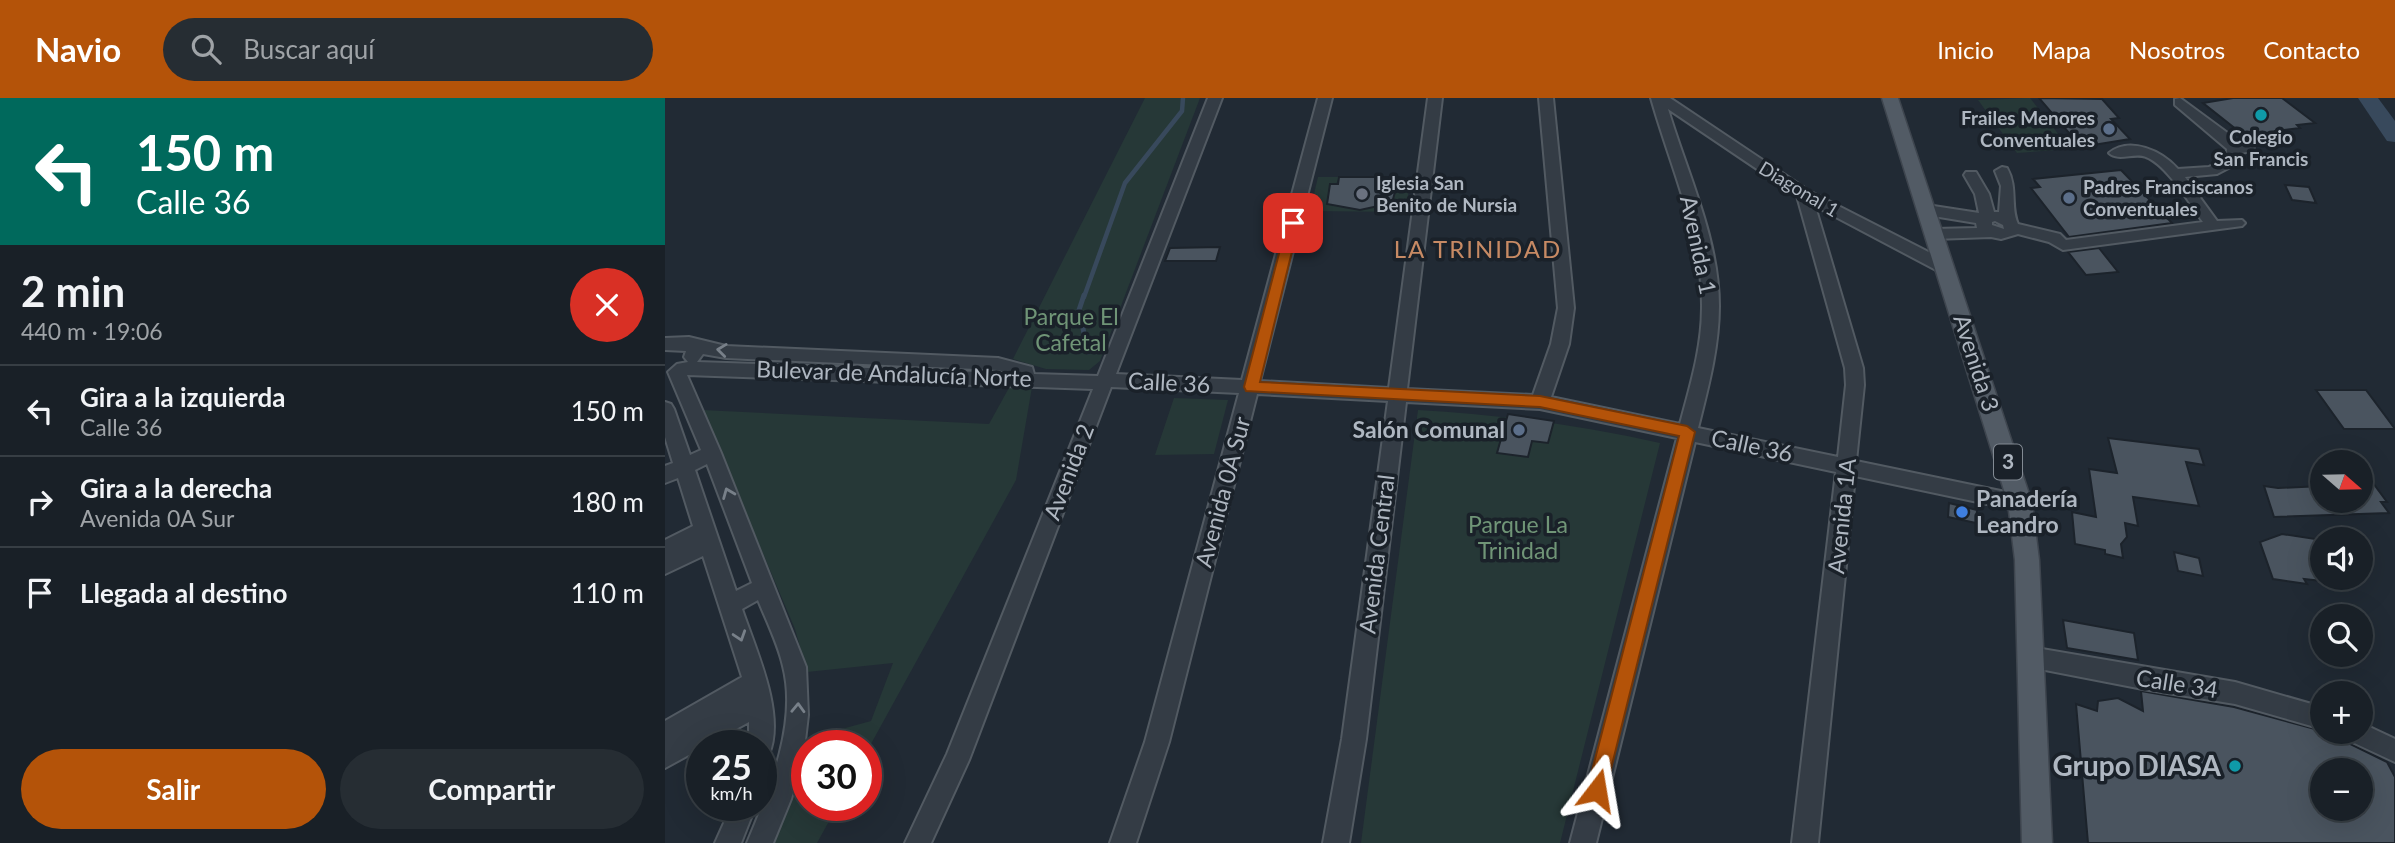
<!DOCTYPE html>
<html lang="es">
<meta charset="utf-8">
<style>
body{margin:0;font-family:Lato,sans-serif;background:#262d33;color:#f1f3f6;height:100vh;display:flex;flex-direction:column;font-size:26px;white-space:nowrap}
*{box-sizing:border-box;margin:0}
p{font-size:23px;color:#9fa3a7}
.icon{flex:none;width:38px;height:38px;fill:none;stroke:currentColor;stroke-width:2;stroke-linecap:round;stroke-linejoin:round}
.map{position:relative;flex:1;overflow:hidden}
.drawer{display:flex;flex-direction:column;background:#192027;width:665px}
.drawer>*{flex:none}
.guide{background:#00695c;color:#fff;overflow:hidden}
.needle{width:46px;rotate:110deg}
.fabs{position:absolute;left:1645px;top:352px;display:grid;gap:14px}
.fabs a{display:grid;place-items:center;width:63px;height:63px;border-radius:50%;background:#192027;box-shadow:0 7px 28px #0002,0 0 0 2px #373e44;font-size:35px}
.speed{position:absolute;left:21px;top:632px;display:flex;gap:14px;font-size:35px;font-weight:700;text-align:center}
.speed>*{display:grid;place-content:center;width:91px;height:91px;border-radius:50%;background:#192027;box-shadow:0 7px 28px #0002,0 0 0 2px #373e44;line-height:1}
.speed small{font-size:18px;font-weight:400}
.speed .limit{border:10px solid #d22;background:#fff;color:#111}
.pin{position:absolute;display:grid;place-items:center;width:60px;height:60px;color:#fff;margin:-30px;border-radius:14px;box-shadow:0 4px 10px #0006}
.me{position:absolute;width:77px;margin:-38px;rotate:14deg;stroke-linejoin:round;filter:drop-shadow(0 0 5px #0008)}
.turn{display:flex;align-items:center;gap:24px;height:147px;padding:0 21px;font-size:32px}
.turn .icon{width:91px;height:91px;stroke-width:2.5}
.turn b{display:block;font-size:49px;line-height:60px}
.round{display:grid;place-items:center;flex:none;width:74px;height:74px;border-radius:37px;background:#262d33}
.overview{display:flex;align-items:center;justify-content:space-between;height:119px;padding:0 21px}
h1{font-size:42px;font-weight:700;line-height:52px}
.primary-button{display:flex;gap:14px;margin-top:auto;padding:14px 21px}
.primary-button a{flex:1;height:80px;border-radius:42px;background:#b45309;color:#fff;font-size:28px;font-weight:700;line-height:80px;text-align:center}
.primary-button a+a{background:#262d33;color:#f1f3f6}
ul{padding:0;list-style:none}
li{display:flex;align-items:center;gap:21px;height:91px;padding:0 21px;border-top:2px solid #373e44}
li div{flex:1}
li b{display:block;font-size:26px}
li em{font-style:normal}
header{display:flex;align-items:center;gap:42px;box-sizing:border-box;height:98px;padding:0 35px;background:#b45309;color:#fff}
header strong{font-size:33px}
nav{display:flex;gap:38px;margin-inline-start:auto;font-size:24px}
.search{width:490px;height:63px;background:#262d33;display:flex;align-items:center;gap:18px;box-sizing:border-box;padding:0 24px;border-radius:38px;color:#9fa3a7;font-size:26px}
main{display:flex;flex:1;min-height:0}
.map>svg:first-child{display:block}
.green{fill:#263837}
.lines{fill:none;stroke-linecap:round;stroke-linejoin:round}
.stream-far1{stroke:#38495c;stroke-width:4.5}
.stream{stroke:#38495c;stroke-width:5}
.river{fill:#38495c;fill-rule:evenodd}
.building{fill:#4a545f;stroke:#1c232b;stroke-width:2;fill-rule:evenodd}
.minor-casing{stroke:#525a62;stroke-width:4}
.major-casing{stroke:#3e454e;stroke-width:3}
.minor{fill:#343c45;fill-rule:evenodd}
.major{fill:#525b65;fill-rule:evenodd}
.oneway{stroke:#788089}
.route{fill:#b45309;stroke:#753606;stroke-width:2}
.culture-dot{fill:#0f9aa8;stroke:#1a2129;stroke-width:2.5}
.service-dot{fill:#5c6f8a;stroke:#1a2129;stroke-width:2.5}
.worship-dot{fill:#6b7280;stroke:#1a2129;stroke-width:2.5}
.shop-dot{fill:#3f7fe0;stroke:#1a2129;stroke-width:2.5}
.labels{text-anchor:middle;stroke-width:7;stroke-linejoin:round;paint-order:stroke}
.far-poi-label{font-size:19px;font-weight:bold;fill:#afb7c1;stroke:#1a2129;text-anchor:start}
.far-street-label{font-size:19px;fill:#afb7c1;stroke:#1a2129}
.shield{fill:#1a2129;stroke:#828a93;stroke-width:2}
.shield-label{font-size:21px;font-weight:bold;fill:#afb7c1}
.street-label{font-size:23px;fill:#afb7c1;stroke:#1a2129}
.park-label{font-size:23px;fill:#709577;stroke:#1a2129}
.poi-label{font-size:23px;font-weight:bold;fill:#afb7c1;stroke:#1a2129;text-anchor:end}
.neighbourhood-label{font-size:24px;letter-spacing:2px;fill:#c78a64;stroke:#1a2129}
.near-poi-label{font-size:28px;font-weight:bold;fill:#afb7c1;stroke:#1a2129;text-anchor:end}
</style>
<header>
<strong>Navio</strong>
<div class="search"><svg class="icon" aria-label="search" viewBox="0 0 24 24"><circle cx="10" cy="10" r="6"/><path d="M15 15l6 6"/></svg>Buscar aquí</div>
<nav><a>Inicio</a><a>Mapa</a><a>Nosotros</a><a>Contacto</a></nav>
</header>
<main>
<section class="drawer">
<div class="guide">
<div class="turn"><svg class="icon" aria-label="left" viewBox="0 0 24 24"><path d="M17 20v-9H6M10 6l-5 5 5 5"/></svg><div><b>150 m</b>Calle 36</div></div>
</div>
<div class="overview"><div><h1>2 min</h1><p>440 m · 19:06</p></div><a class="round" style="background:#d93025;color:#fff"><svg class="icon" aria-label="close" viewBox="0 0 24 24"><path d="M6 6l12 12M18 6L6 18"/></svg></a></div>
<ul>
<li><svg class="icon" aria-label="left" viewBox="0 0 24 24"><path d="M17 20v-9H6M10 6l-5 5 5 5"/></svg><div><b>Gira a la izquierda</b><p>Calle 36</p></div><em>150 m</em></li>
<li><svg class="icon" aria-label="right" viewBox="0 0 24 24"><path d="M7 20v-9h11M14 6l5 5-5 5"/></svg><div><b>Gira a la derecha</b><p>Avenida 0A Sur</p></div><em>180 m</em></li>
<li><svg class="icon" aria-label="arrive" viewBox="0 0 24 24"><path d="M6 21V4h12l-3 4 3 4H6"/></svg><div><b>Llegada al destino</b></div><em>110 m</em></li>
</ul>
<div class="primary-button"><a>Salir</a><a>Compartir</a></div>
</section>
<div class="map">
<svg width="1730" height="745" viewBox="0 0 1730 745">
<rect width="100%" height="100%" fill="#212a34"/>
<g class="green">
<polygon points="480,0 535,0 435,263 424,272 381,271 348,261"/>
<polygon points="1365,0 1405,51 1352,55 1313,2"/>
<polygon points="653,79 674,79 663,106 695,112 727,105 732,86 745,86 740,114 645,113"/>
<polygon points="345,288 367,289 351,382 201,655 201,648 142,648 142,707 173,707 152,745 103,745 140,641 206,623 228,565 142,574 130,531 37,312 324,326"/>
<polygon points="509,300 563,302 549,356 490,357"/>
<path d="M753 312C835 317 915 327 995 345L895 745H696Z"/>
</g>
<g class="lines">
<polyline class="stream-far1" points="419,199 460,85 517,13 518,0"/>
<polyline class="stream" points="419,197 414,212 423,254"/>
<polygon class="river" points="1693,0 1713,0 1730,23 1730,44 1722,43"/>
</g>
<g class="building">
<polygon points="1374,0 1437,1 1454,20 1446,21 1465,41 1416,49"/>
<polygon points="1568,0 1617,0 1650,25 1632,27 1635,30 1611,33 1619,39 1586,43 1538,5"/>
<polygon points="1456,72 1507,125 1404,139 1366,90 1375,89 1368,81"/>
<polygon points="674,79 734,79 727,105 695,112 662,106 665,86 673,86"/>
<polygon points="1620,87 1644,89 1651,105 1627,102"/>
<polygon points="555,149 551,163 500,163 505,150"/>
<polygon points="1434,150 1453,174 1421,177 1403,154"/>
<polygon points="1651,292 1701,292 1730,331 1679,331"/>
<polygon points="843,316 889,323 883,345 867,343 863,359 832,355"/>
<polygon points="1443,340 1534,351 1539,367 1521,364 1534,408 1468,399 1473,428 1460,425 1462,439 1456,446 1458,460 1440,456 1440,452 1410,446 1407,414 1431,419 1424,371 1452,375"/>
<polygon points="1696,385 1708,385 1722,404 1716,404 1724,415 1609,419 1599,388 1613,390 1657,388 1657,402 1696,402"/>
<polygon points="1284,405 1312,412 1311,425 1283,419"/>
<polygon points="1617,436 1657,442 1657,483 1639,481 1642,486 1608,481 1595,444"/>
<polygon points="1509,454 1534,460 1538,478 1513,473"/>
<polygon points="1398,522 1469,535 1473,562 1402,550"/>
<path d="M1476 593 1569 609 1661 634 1722 664 1730 679V745H1423L1411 606 1432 613 1433 603 1453 600 1478 613ZM1657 672H1696V710H1657Z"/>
</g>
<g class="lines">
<defs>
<g id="minor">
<path d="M543 0H557L451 276 577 282 653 0H667L595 283 724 290 763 0H777L742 291 868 297 886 246 893 210 874 0H888L909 210 904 246 886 299 1015 326C1025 288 1037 250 1037 210 1038 138 1005 68 986 0H1005L1144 93 1285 165 1287 169 1285 173H1273L1150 108 1198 270 1199 287 1191 363 1355 397 1362 399 1365 405 1362 411 1355 413 1190 378 1153 745H1127L1171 374 1030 344 931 745H905L1012 340 875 311 741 304 701 641 684 745H658L677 641 723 303 592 296 504 644 471 745H445L480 644 574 295 446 289 304 662 266 745H240L282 656 428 291 22 277 56 355 141 569 143 617 138 660 126 701 108 745H82C104 692 133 626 118 568 113 546 102 524 93 502L77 511C90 550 121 616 104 656L96 659V648H84V624L0 670V623L77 579 38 458 0 476V442L28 428 13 380 0 385V368L8 365 0 339V304L6 306 9 311 25 357 36 352 3 274 12 266 23 264 19 259 21 253 0 252V240L24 239 61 248 333 260 367 269 369 276 433 278ZM1003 11 1132 98 1180 270 1181 287 1173 359 1033 330C1043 290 1054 250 1054 208 1054 140 1022 75 1003 11ZM38 256 61 260 333 272 343 275 32 264ZM42 366 87 485 71 493 30 372Z"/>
<path d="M1515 0 1564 36 1573 46H1582L1589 50 1587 53 1576 55 1573 65 1552 76 1520 79 1552 123 1577 122 1580 125 1577 128 1398 152 1384 144 1353 136 1336 141 1326 139 1269 141 1261 136 1269 131 1312 130 1311 125 1262 117 1254 112 1262 107 1314 115 1310 96 1299 77 1301 74H1311L1324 96 1329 114H1334L1336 88 1330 73 1337 69 1342 70C1353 89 1345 109 1353 126L1395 136 1401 142 1538 124C1525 106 1501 66 1481 59 1469 54 1454 64 1444 55 1465 38 1497 53 1513 71L1544 69 1561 60 1562 51 1510 7V1ZM1330 123 1338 127 1339 131 1327 127V124Z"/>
<polygon points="1365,549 1570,584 1657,609 1657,631 1570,606 1478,591 1365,569 1357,566 1354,559 1357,552"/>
<polygon points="1696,625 1730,641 1730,664 1683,642 1680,634 1696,634"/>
<polygon points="67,707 91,707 76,745 50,745"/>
</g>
<polygon id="major" points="1217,0 1233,0 1367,405 1374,462 1387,745 1357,745 1350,462 1343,405"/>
</defs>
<use href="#minor" class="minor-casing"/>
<use href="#major" class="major-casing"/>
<use href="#minor" class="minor"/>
<use href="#major" class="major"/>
</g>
<defs><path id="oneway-chevron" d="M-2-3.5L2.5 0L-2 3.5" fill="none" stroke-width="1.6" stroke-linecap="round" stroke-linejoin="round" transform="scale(1.75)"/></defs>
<g class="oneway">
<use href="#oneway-chevron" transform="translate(57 252) rotate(-173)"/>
<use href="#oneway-chevron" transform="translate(63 395) rotate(-112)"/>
<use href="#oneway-chevron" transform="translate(75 538) rotate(72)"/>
<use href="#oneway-chevron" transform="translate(133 610) rotate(-88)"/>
</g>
<polygon class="route" points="628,121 634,125 595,284 875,298 1022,328 1030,334 939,699 932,702 925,699 922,692 1014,338 875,309 581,293 579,289 622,125"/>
<g class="culture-dot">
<circle cx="1596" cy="17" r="7"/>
<circle cx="1570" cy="668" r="7"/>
</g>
<g class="service-dot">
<circle cx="1444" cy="31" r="7"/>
<circle cx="1404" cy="100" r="7"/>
<circle cx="854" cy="332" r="7"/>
</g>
<circle class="worship-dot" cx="697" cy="96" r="7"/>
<circle class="shop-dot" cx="1297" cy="414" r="7"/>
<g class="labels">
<g class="far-poi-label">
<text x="1430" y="27" text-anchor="end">Frailes Menores<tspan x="1430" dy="22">Conventuales</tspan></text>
<text x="1596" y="46" text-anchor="middle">Colegio<tspan x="1596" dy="22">San Francis</tspan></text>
<text x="711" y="92">Iglesia San<tspan x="711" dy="22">Benito de Nursia</tspan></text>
<text x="1418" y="96">Padres Franciscanos<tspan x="1418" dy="22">Conventuales</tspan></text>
</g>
<g class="far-street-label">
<text transform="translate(1134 91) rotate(31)" y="7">Diagonal 1</text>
</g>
<rect class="shield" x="1329" y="346.5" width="28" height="35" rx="5"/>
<g class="shield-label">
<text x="1343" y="371">3</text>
</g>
<g class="street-label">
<text transform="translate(1033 147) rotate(78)" y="8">Avenida 1</text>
<text transform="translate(1311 265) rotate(72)" y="8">Avenida 3</text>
<text transform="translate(229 276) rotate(2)" y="8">Bulevar de Andalucía Norte</text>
<text transform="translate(504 285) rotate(3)" y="8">Calle 36</text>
<text transform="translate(1087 348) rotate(12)" y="8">Calle 36</text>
<text transform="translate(404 374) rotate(-69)" y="8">Avenida 2</text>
<text transform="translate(558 394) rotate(-75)" y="8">Avenida 0A Sur</text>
<text transform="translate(1177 418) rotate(-84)" y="8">Avenida 1A</text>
<text transform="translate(712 456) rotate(-83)" y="8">Avenida Central</text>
<text transform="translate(1512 586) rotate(9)" y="8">Calle 34</text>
</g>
<g class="park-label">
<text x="406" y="227">Parque El<tspan x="406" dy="26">Cafetal</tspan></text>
<text x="853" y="435">Parque La<tspan x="853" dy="26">Trinidad</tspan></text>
</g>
<g class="poi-label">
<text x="840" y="340">Salón Comunal</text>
<text x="1311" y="409" text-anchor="start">Panadería<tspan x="1311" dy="26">Leandro</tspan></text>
</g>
<g class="neighbourhood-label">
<text x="813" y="160">LA TRINIDAD</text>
</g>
<g class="near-poi-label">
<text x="1556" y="678">Grupo DIASA</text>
</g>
</g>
</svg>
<div class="fabs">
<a><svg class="needle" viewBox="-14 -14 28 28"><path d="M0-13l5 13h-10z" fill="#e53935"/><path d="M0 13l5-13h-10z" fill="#9fa3a7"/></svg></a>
<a><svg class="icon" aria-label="sound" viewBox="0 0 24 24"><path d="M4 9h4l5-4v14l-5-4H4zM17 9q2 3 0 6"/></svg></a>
<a><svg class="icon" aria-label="search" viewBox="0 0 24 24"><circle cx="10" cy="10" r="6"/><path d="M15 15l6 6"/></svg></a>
<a>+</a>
<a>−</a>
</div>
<div class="speed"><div>25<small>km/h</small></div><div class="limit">30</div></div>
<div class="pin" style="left:628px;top:125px;background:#d93025"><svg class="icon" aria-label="arrive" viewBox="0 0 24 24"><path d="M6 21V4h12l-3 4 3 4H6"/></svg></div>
<svg class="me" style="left:932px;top:692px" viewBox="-20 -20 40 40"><path d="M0-17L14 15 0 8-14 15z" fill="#b45309" stroke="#fff" stroke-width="4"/></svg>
</div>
</main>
